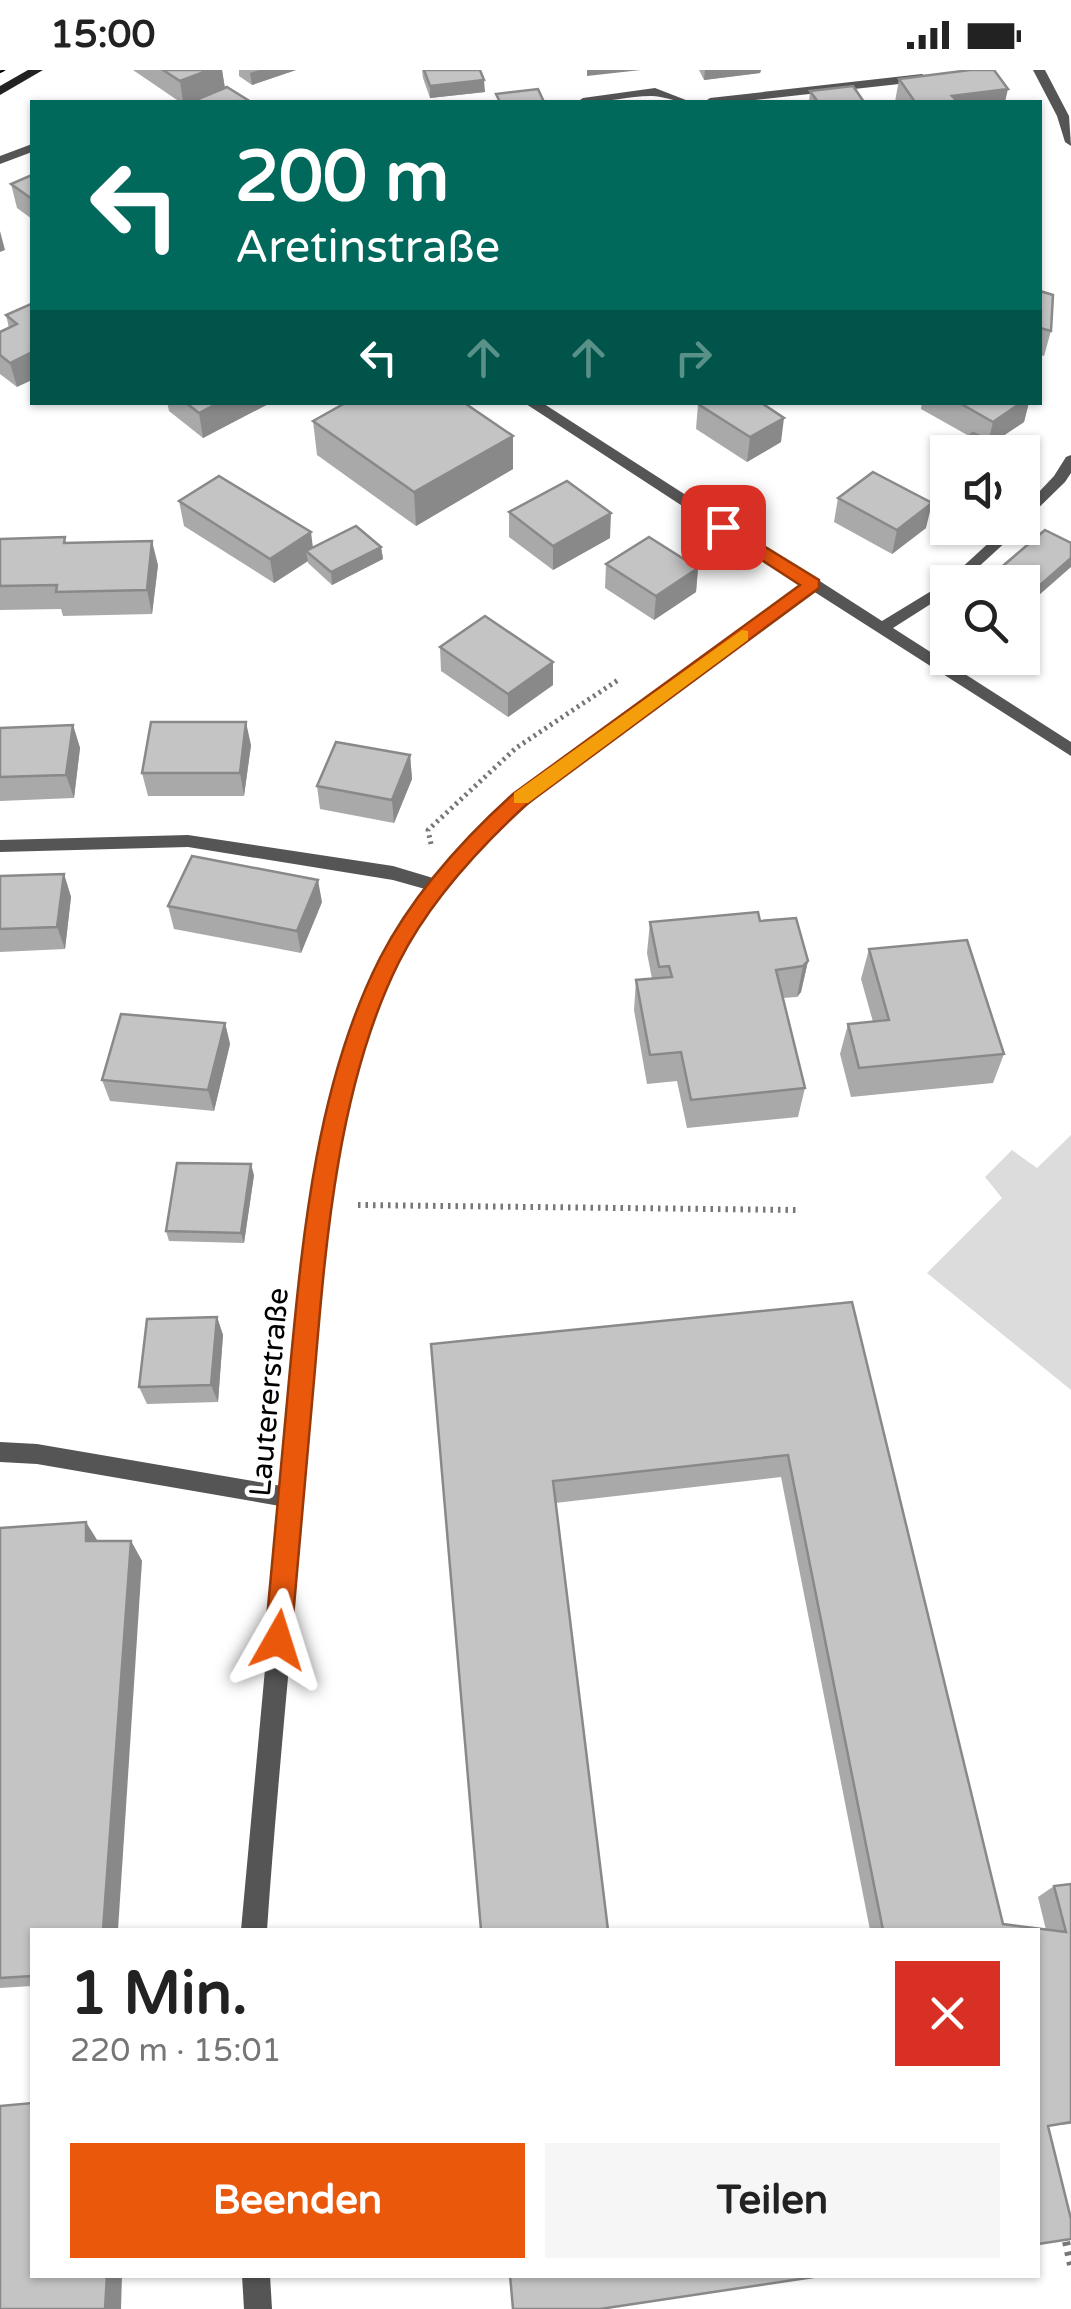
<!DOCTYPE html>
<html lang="de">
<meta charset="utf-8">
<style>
body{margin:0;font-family:"Varela Round",sans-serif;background:#f6f6f6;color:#222;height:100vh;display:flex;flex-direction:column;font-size:38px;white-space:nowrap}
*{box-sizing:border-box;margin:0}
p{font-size:32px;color:#767676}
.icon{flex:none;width:55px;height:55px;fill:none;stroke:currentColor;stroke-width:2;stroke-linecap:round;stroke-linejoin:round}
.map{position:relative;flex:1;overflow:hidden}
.drawer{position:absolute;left:30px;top:1858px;width:1010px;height:350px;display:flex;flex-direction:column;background:#fff;border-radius:0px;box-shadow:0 2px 8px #0004}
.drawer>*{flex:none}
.top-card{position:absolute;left:30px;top:30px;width:1012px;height:305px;border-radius:0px;box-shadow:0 2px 8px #0004;background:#00695c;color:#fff;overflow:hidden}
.buttons{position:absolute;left:930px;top:365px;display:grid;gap:20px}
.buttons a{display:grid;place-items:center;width:110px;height:110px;border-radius:0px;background:#fff;box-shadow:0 2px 8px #0004;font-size:50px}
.pin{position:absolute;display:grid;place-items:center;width:85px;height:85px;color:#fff;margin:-42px;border-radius:20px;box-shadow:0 5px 15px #0006}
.me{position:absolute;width:110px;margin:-55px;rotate:6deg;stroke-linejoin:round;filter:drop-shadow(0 0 8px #0008)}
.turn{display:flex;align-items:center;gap:35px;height:210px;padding:0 40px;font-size:45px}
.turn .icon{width:130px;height:130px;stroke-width:2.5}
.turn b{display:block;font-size:70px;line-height:85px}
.lanes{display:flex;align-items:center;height:95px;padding:0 40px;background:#0003;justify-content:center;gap:50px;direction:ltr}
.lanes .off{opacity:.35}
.round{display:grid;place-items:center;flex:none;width:105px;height:105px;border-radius:0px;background:#f6f6f6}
.headline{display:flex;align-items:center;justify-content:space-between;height:170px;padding:0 40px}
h1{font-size:60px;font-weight:700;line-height:75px}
.button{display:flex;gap:20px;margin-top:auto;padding:20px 40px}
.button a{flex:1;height:115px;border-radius:0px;background:#ea580c;color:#fff;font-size:40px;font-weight:700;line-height:115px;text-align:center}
.button a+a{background:#f6f6f6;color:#222}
.status{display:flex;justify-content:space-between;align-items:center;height:70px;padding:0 50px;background:#fff;direction:ltr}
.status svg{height:28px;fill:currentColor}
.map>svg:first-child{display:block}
.green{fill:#dcdcdc}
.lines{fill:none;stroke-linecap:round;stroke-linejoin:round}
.path-far2{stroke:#777;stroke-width:5;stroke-dasharray:2.5 4;stroke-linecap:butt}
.path-far1{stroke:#777;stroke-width:6;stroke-dasharray:2.5 5;stroke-linecap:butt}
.path{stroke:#777;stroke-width:8;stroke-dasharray:4 6;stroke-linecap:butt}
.street{fill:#555;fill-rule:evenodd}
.secondary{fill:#222;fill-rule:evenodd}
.tram{stroke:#000;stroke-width:2.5}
.wall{fill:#a9a9a9}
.shaded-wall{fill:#898989}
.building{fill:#c4c4c4;stroke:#898989;stroke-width:2.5}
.route{fill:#ea580c;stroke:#983908;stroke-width:2.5}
.slow{fill:#f59e0b}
.labels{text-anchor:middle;stroke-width:9;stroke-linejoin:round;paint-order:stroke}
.street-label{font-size:30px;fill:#000;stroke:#fff}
</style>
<div class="status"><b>15:00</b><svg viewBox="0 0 49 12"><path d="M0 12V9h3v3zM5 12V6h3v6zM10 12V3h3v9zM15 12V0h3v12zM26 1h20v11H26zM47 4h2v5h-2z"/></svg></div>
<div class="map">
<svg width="1071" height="2239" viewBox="0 0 1071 2239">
<rect width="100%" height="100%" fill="#fff"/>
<polygon class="green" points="1071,1065 1071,1320 927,1203 1002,1128 985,1107 1012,1080 1037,1098"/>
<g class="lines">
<polyline class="path-far2" points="431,774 428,760 516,678 618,610"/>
<polyline class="path-far1" points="358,1135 797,1140"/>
<polyline class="path" points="1064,2162 1071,2195"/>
<g class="street">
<polygon points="1033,0 1045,0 1069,46 1071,76 1065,72 1057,46"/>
<polygon points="922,4 928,8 926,11 737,32 704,32 710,28"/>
<path d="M655 18 691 32C677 33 665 26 651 26 626 26 602 34 577 32L583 28Z"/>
<polygon points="32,74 32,82 0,94 0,86"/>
<path d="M523 332H541L882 551 946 512 1005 458H1021L962 512H948V523L893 558 1071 672V686L813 521C753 566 692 610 632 655 559 709 492 757 437 829 325 976 319 1249 304 1428 292 1571 277 1716 267 1860H241L280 1436 37 1394 0 1392V1372L37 1374 282 1416C299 1228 307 973 425 819L393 810 188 777 0 782V770L188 765 393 796 433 808 514 725 802 514Z"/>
<polygon points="1071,385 1071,403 1065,412 1022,454 1022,440 1054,406 1066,387"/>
<polygon points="242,2205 270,2205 272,2239 244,2239"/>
</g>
<polygon class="secondary" points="28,0 43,0 0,25 0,16"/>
<polyline class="tram" points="0,2 4,0"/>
</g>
<g class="wall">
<polygon points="133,0 222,0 225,18 251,32 180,32"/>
<polygon points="239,0 296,0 252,15 239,6"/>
<polygon points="422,0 480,0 485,22 430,28 423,8"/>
<polygon points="699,0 761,0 760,3 704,10"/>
<polygon points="899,9 1005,32 895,32"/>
<polygon points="810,21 864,32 809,32"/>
<polygon points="32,105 32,149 17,138 11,114"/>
<polygon points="1040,221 1051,261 1044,286 1040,285"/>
<polygon points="31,234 17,317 0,304 0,262 9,258 6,245"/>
<polygon points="167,332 272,332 203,368 169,341"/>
<polygon points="922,332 1029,332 1024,352 993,372 1002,382 955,382 956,377 969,366 921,339"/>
<polygon points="698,334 781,372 747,392 696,359"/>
<polygon points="313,351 513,366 513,399 416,456 317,385"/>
<polygon points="838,428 926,458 892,484 834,452"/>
<polygon points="179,431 313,477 381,477 383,489 332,515 308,493 308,491 274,513 184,456"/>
<polygon points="509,442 610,468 553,500 509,467"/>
<polygon points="0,469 67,473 158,495 152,544 63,546 61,539 0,540"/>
<polygon points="606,494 698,498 696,522 654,550 605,518"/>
<polygon points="440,577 553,592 553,615 508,647 441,601"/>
<polygon points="73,655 80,678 74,728 0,731 0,658"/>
<polygon points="251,675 244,726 148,726 142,703"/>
<polygon points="410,685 412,709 394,753 320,739 317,716"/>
<polygon points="64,804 71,827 65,879 0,882 0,806"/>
<polygon points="322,832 301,883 174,859 168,836"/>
<polygon points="760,851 808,891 801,922 797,927 783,928 805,1018 798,1047 687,1058 677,1011 647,1014 634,940 636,910 652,909 647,883 650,852"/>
<polygon points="869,879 1004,984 993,1013 851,1027 840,984 848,954 873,952 861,909"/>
<polygon points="225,953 230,974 214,1041 110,1031 102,1010"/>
<polygon points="254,1105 244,1173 169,1171 166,1161"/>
<polygon points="852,1232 1003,1854 1046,1860 1038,1827 1054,1816 1071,1814 1071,2054 1048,2056 1038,2174 1038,1860 870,1860 781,1407 555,1433 431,1274"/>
<polygon points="217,1247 223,1265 218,1332 147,1334 139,1317"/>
<polygon points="0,1458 97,1471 131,1471 142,1491 32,1860 32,1916 0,1918"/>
</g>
<g class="shaded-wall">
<polygon points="209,0 222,0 225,19 191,32 183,32 180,11"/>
<polygon points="259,0 296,0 252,15 250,3"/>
<polygon points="587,0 641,0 587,6"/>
<polygon points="705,0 761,0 760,3 704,10"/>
<polygon points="484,10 485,22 430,28 430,16"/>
<polygon points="1008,19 1005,32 951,32 952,26"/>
<polygon points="0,161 5,180 0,182"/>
<polygon points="32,282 32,310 17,317 10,293"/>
<polygon points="220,332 272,332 203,368 199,343"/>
<polygon points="1022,332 1029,332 1024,352 987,377 993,352"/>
<polygon points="784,348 781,372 747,392 750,367"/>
<polygon points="513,366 513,399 416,456 414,422"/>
<polygon points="932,433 926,458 892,484 897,460"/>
<polygon points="611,443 610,468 553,500 553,476"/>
<polygon points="311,462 314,486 306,481 308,491 274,513 270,489"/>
<polygon points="152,471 158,495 152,544 147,520"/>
<polygon points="381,477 383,489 332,515 331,502"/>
<polygon points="1071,488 1071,497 1022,540 1022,531"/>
<polygon points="698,498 696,522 654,550 656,526"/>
<polygon points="553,592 553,615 508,647 508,624"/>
<polygon points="246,652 251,675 244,726 240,703"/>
<polygon points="73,655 80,678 74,728 66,705"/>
<polygon points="410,685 412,709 394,753 392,730"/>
<polygon points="64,804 71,827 65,879 57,857"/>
<polygon points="318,810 322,832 301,883 297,861"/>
<polygon points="808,891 801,922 797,927 803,896"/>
<polygon points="225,953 230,974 214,1041 208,1020"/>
<polygon points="251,1094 254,1105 244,1173 241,1163"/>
<polygon points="217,1247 223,1265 218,1332 211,1315"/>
<polygon points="86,1452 99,1473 86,1471"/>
<polygon points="131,1471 142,1491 118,1860 103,1860"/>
<polygon points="107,2205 122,2205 121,2239 105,2239"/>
</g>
<g class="building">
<polygon points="163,0 209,0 180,11"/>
<polygon points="424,0 480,0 484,10 430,16"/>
<polygon points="970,0 994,0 1008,19 952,26 958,32 915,32 899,9"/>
<polygon points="853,16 864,32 818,32 810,21"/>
<polygon points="227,17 251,32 191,32"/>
<polygon points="538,19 544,32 500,32 496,24"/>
<polygon points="32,105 32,129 11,114"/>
<polygon points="1040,221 1053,225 1051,261 1040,258"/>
<polygon points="31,234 32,235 32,282 10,293 0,285 0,262 17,254 6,245"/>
<polygon points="185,332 220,332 199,343"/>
<polygon points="347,332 463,332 513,366 414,422 313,351"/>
<polygon points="701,332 760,332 784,348 750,367 698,334"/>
<polygon points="958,332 1022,332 993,352"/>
<polygon points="973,363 1003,377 997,382 967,382 956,377"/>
<polygon points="873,402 932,433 897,460 838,428"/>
<polygon points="219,406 311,462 270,489 179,431"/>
<polygon points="567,411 611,443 553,476 509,442"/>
<polygon points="356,456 381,477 331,502 306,481"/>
<polygon points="1045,460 1071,473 1071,488 1022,531 1022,512 984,512"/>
<polygon points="65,467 64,473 152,471 147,520 56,522 57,515 0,516 0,469"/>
<polygon points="649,467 698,498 656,526 606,494"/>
<polygon points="485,546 553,592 508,624 440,577"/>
<polygon points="151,652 246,652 240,703 142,703"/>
<polygon points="73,655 66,705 0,707 0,658"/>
<polygon points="336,672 410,685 392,730 317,716"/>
<polygon points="192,786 318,810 297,861 168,836"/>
<polygon points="64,804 57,857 0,859 0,806"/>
<polygon points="758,842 760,851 796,848 808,891 803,896 776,900 805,1018 691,1030 681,982 650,985 636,910 672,907 669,896 659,897 650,852"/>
<polygon points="967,870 1004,984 859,998 848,954 889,950 869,879"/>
<polygon points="121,944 225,953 208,1020 102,1010"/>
<polygon points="177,1093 251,1094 241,1163 166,1161"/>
<polygon points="852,1232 1003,1854 1066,1862 1054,1816 1071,1814 1071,2052 1048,2056 1071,2149 1071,2169 1038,2174 1038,1860 883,1860 788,1385 553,1411 608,1860 481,1860 431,1274"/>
<polygon points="217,1247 211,1315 139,1317 147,1249"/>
<polygon points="86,1452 86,1471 131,1471 103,1860 32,1860 32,1906 0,1908 0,1458"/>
<polygon points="32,2033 32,2205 107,2205 105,2239 0,2239 0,2036"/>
<polygon points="510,2205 827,2205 600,2239 513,2239"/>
</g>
<path class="route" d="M723 451 819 510V518L527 734C478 779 429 832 399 892 339 1012 326 1167 315 1299 307 1389 299 1480 291 1570L287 1580 278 1584 269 1580 265 1570C273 1480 282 1390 290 1299 303 1162 317 1012 380 888 412 826 462 770 513 724L800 515 717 461 714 457Z"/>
<polygon class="slow" points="742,560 748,561 748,570 528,733 514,733 514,723"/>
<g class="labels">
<g class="street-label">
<text transform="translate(269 1322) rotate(-85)" y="10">Lautererstraße</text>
</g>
</g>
</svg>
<div class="buttons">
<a><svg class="icon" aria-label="sound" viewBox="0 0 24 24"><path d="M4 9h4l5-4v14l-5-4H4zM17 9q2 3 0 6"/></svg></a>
<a><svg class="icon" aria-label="search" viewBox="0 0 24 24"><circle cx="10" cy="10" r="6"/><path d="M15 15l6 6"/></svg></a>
</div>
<div class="pin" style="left:723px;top:457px;background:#d93025"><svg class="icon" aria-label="arrive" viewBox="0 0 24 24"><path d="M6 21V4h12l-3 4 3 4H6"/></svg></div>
<svg class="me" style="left:278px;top:1570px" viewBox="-20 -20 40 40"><path d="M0-17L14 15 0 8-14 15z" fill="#ea580c" stroke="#fff" stroke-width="4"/></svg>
<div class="top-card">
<div class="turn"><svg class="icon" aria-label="left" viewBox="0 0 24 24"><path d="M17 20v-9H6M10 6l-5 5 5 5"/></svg><div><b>200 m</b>Aretinstraße</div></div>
<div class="lanes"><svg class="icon" aria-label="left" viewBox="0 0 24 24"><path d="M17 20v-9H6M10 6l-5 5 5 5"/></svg><svg class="icon off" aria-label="ahead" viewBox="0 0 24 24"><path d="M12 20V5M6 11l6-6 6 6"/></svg><svg class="icon off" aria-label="ahead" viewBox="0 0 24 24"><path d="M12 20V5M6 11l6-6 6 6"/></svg><svg class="icon off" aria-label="right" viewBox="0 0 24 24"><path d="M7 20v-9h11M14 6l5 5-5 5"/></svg></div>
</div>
<section class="drawer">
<div class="headline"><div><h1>1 Min.</h1><p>220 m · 15:01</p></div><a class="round" style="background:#d93025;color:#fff"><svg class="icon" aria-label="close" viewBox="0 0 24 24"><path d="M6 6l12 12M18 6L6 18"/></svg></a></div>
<div class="button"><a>Beenden</a><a>Teilen</a></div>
</section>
</div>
